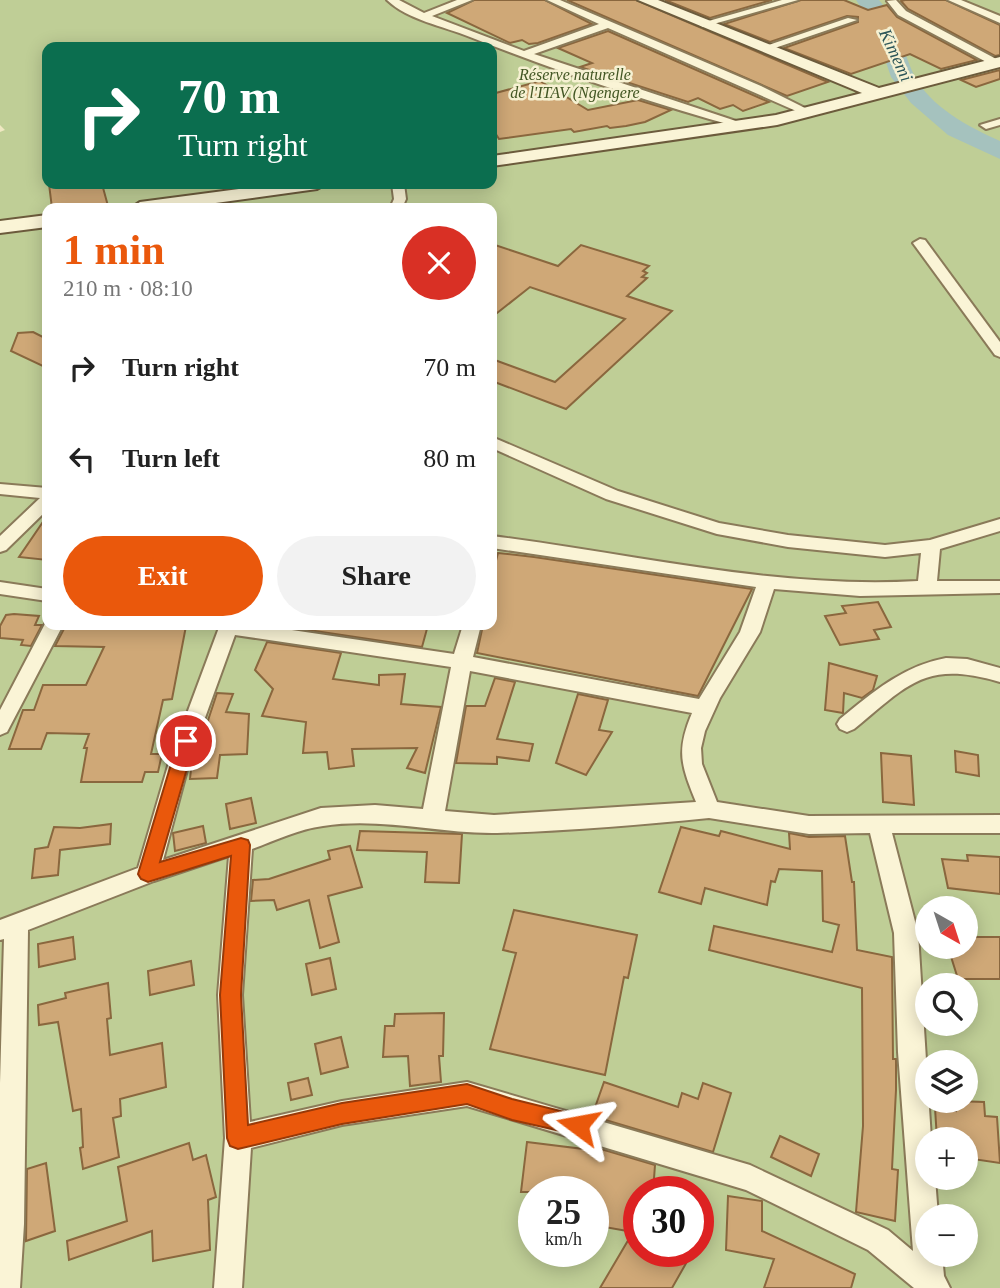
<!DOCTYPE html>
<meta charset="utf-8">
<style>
body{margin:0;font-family:Georgia,serif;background:#f2f2f2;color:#222;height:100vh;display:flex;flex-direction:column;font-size:26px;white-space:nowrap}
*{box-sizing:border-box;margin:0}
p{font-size:23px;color:#767676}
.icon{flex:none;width:38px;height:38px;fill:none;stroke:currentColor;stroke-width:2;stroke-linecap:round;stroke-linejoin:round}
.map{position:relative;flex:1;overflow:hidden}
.drawer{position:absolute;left:42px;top:203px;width:455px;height:427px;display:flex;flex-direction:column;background:#fff;border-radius:14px;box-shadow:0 4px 18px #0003}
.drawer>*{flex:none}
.banner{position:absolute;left:42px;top:42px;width:455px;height:147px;border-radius:14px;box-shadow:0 4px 18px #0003;background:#0b6e4f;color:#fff;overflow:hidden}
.needle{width:46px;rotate:141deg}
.fabs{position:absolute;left:915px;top:896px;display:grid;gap:14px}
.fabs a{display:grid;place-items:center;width:63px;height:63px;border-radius:50%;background:#fff;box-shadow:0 4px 18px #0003;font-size:35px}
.speed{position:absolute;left:518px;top:1176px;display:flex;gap:14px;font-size:35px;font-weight:700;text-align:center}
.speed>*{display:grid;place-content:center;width:91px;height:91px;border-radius:50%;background:#fff;box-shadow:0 4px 18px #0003;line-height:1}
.speed small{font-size:18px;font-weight:400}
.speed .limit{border:10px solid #d22;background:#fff;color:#111}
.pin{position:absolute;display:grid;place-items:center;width:60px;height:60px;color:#fff;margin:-30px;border:4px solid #fff;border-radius:50%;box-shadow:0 2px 7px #0007}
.me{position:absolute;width:77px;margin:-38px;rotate:283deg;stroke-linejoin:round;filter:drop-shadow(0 0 5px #0008)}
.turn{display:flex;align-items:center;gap:24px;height:147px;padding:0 21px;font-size:32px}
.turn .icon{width:91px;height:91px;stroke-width:2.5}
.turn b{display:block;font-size:49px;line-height:60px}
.round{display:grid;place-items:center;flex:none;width:74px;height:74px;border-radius:37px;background:#f2f2f2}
.summary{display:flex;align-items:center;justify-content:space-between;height:119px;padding:0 21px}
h1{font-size:42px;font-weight:800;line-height:52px;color:#ea580c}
.action{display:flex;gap:14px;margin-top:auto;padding:14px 21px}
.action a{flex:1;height:80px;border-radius:42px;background:#ea580c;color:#fff;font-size:28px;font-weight:800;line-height:80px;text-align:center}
.action a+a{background:#f2f2f2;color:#222}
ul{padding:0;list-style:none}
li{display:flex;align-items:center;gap:21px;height:91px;padding:0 21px}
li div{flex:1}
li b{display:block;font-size:26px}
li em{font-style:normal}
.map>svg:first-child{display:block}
.green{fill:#bfce96;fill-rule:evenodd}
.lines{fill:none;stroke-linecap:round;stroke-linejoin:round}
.river{fill:#a5c2be;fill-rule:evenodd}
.building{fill:#cfa877;stroke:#8a673e;stroke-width:2}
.street-casing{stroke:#8a7a59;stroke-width:4}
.secondary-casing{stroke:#6c5b3c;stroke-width:4}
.street{fill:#faf4d6;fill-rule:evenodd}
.secondary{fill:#faf4d6;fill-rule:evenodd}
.route{fill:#ea580c;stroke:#983908;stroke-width:2}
.labels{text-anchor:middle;stroke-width:5;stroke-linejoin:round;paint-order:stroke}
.far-park-label{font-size:16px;font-style:italic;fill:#425623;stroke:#f6f1d2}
.far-water-label{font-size:18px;font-style:italic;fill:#2c5659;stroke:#f6f1d2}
</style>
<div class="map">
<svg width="1000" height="1288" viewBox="0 0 1000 1288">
<rect width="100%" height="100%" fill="#efe8c2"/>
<path class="green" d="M0 0H1000V1288H0V132L5 130 0 125ZM47 47H492V184H47ZM47 208H492V625H47ZM928 908H966V947H928ZM928 985H966V1024H928ZM928 1062H966V1101H928ZM928 1139H966V1178H928ZM534 1192H593V1251H534ZM639 1192H698V1251H639ZM928 1216H966V1255H928Z"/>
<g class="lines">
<path class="river" d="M856 0H879C898 22 902 49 914 75 930 107 969 127 1000 141V159L948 135 911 103 891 77 874 27Z"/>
</g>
<g class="building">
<polygon points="474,0 545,0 592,24 538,43 529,44 522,40 510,43 447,13"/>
<polygon points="567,0 636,0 828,82 787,96"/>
<polygon points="665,0 772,0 710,18"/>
<polygon points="801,0 844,0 868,10 887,5 897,17 977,60 941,69 910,54 851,74 784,48 858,22 858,17 847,16 770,42 724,24"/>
<polygon points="905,0 946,0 1000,25 1000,55 995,56 908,9 901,1"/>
<polygon points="608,31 769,102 743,111 733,105 720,109 698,98 688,102 580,67 592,63 558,48"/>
<polygon points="1000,70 1000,79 976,87 961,80"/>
<polygon points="540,81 588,110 638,100 671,110 645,122 626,126 610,128 607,126 574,132 571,129 499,139 492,128 492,94"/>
<polygon points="49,184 102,184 108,206 52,208"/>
<polygon points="492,244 558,266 581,245 649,266 643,271 647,273 642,277 647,278 627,296 672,311 566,409 492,381 492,359 555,382 625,319 530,287 492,317"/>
<polygon points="33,332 47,339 47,368 11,351 18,333"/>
<polygon points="47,516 47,560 19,557"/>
<polygon points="498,553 534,557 752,589 698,696 477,653 483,625 492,625 492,576"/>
<polygon points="878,602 891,627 874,630 879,639 840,645 825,616 846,613 842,606"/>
<polygon points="14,614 39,616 35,625 42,625 31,646 21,645 23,640 0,638 0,626 6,615"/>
<polygon points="66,625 186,626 172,699 163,700 151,754 162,754 158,772 145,772 142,782 81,782 87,748 84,748 89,734 47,733 41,749 9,749 23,710 34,710 43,685 86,685 104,647 55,646"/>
<polygon points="275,625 428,625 422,647"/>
<polygon points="267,642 341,653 333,679 379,685 379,675 405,674 401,704 441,707 425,773 407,768 417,748 352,749 354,766 329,769 327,752 303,753 306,722 262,716 273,689 255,670"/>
<polygon points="829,663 877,676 873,690 862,698 844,693 843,713 825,710"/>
<polygon points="495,678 515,682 497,739 533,744 529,761 497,757 497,764 456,763 466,706 485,706"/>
<polygon points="217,693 233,694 226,712 249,714 247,754 220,755 217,778 190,779 192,760 196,757"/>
<polygon points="578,694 608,700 599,730 612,732 586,775 556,763"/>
<polygon points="955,751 978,755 979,776 956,772"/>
<polygon points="881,753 911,756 914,805 883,802"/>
<polygon points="251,798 256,823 230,829 226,804"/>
<polygon points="111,824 110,844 60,850 58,875 32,878 35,849 48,847 54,827 80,828"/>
<polygon points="203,826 206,843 175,851 173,833"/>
<polygon points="681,827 719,836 721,831 790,849 789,833 809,837 845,836 852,882 854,882 857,950 892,957 893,1059 896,1059 896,1090 892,1169 898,1170 895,1221 856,1212 863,1126 862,988 709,950 714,926 832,952 839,925 823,921 822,871 779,869 775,882 771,881 767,905 705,888 701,904 659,892"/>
<polygon points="360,831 462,834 459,883 425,882 427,852 357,850"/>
<polygon points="350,846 362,887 328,896 339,942 320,948 309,900 277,910 274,900 251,901 253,880 269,879 330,859 328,851"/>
<polygon points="967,855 1000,857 1000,894 948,888 942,859 968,861"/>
<polygon points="514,910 637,935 628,978 624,977 605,1075 490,1049 516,953 503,950"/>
<polygon points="73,937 75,959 39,967 38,944"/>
<polygon points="966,937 1000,937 1000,979 958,979 948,947 966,947"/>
<polygon points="330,958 336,989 312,995 306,964"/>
<polygon points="191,961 194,985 150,995 148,971"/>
<polygon points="108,983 111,1018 107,1019 110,1055 162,1043 166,1087 120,1099 121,1116 113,1118 119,1157 83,1169 80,1148 83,1147 81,1109 73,1111 58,1022 39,1025 38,1005 66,998 65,993"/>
<polygon points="444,1013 443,1056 439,1056 441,1082 410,1086 408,1056 383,1057 385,1026 394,1026 395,1014"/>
<polygon points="341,1037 348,1067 321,1074 315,1044"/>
<polygon points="308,1078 312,1095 291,1100 288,1083"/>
<polygon points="604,1082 678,1107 682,1093 698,1099 703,1083 731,1093 713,1152 592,1116"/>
<polygon points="955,1101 984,1102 985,1116 997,1117 1000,1163 966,1158 966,1139 937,1139 935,1108 956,1111"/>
<polygon points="780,1136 819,1154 811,1176 771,1157"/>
<polygon points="527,1142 584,1149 584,1144 655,1165 653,1192 639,1192 639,1251 693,1251 672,1288 600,1288 633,1232 593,1225 593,1192 521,1192"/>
<polygon points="189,1143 193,1160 206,1155 216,1197 208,1200 210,1250 153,1261 152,1231 69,1260 67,1241 127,1221 118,1167"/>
<polygon points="46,1163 55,1231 26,1241 27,1169"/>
<polygon points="728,1196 762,1201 762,1231 855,1274 851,1288 764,1288 774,1259 726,1250"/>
</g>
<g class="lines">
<defs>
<g id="street">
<path d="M387 0H399L424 13 457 0H472L432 16 524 51 599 24 547 0H560L761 86 813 112 803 114 608 28 534 54 748 125 738 127C646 102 557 71 470 37 443 26 408 20 387 0Z"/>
<polygon points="782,0 798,0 703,27 698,24"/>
<polygon points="896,0 906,11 1000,61 1000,65 992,65 898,15 887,1"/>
<polygon points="948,0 961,0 1000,16 1000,23"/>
<polygon points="848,18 857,20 769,50 760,48"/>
<polygon points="1000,119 1000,125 986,129 980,125"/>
<polygon points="392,184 404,184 406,199 402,208 390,208 394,199"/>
<polygon points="920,239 925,240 1000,342 1000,357 995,355 913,243"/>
<path d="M492 437 618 491 719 523 788 535 885 545 930 540 1000 519V531L940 549 937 581H1000V593L860 596 774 589 760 632 720 698 705 731 701 748 702 764 717 802 809 816 1000 815V833H892L918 933 931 1139H928V1178H935L938 1216H928V1255H942L944 1276 950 1288H914L868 1250 746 1190 467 1106 342 1125 251 1148 242 1288H214L225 1138 218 995 229 856 154 881 28 930 24 1224 20 1288H0V1083L4 939 0 940V920L138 868 170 759 220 625H258L454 654 463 625H481L473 657 699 699 740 632 756 587 492 548V536C634 554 774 589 918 581L921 553 885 557 788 547 717 534 606 499 492 448ZM235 635 451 667 423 809 375 805 321 808 163 860 190 759ZM470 671 692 713C676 751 681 765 696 802L494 815 445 811ZM709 818 809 834 870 833 894 933 898 1052 913 1251 888 1230 750 1165 467 1082 342 1101 250 1122 242 995 252 849C274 841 299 829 323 826 382 817 438 834 497 833 567 831 639 825 709 818Z"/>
<polygon points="0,484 47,488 47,510 6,550 0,552 0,536 40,498 0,494"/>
<polygon points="0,582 47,589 47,601 0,594"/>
<polygon points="47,620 47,625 63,625 7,732 0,735 0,710"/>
<path d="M946 658 967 659 1000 668V682C925 660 909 684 854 729L847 732 840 729 837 724 840 719C873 692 903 666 946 658Z"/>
</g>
<g id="secondary">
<polygon points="638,0 658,0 879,88 1000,57 1000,67 777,125 492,166 492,156 776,115 862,93"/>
<polygon points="278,184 326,184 317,189 179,208 131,208 140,202"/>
<polygon points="47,215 47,227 0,233 0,221"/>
</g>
</defs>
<use href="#street" class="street-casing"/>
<use href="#secondary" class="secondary-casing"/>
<use href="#street" class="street"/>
<use href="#secondary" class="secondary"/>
</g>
<polygon class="route" points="186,734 192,736 195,741 160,862 241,838 248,840 250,845 241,995 248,1125 342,1103 467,1084 512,1099 585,1117 589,1125 585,1132 578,1135 512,1120 467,1104 342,1124 238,1149 230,1146 227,1138 220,995 231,856 148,882 141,879 138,874 178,741 180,736"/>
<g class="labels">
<g class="far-park-label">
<text x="575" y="80">Réserve naturelle<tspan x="575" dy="18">de l'ITAV (Ngengere</tspan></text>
</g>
<g class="far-water-label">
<text transform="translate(896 55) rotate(65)" y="6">Kimemi</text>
</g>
</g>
</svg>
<div class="fabs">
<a><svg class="needle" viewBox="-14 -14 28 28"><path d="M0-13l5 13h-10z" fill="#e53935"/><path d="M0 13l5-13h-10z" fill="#767676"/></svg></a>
<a><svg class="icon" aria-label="search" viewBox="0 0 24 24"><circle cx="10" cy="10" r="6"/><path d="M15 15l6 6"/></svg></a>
<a><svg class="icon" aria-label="layers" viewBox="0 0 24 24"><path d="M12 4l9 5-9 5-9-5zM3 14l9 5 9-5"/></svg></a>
<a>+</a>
<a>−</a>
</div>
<div class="speed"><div>25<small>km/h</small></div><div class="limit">30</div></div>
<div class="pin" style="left:186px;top:741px;background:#d93025"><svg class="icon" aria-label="arrive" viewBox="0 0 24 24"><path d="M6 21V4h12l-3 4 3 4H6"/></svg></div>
<svg class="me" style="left:578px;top:1125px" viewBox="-20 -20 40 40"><path d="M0-17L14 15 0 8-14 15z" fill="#ea580c" stroke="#fff" stroke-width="4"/></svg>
<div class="banner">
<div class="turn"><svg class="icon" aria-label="right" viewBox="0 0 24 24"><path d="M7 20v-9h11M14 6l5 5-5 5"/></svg><div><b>70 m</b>Turn right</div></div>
</div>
<section class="drawer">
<div class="summary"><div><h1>1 min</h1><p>210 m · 08:10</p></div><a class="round" style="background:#d93025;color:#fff"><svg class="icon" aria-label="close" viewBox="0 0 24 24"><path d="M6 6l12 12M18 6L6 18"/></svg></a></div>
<ul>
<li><svg class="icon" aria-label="right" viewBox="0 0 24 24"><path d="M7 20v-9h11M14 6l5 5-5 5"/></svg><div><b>Turn right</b></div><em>70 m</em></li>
<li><svg class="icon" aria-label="left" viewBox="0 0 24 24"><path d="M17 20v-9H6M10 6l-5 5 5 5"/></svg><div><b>Turn left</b></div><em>80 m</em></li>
</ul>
<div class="action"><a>Exit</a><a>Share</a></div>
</section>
</div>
